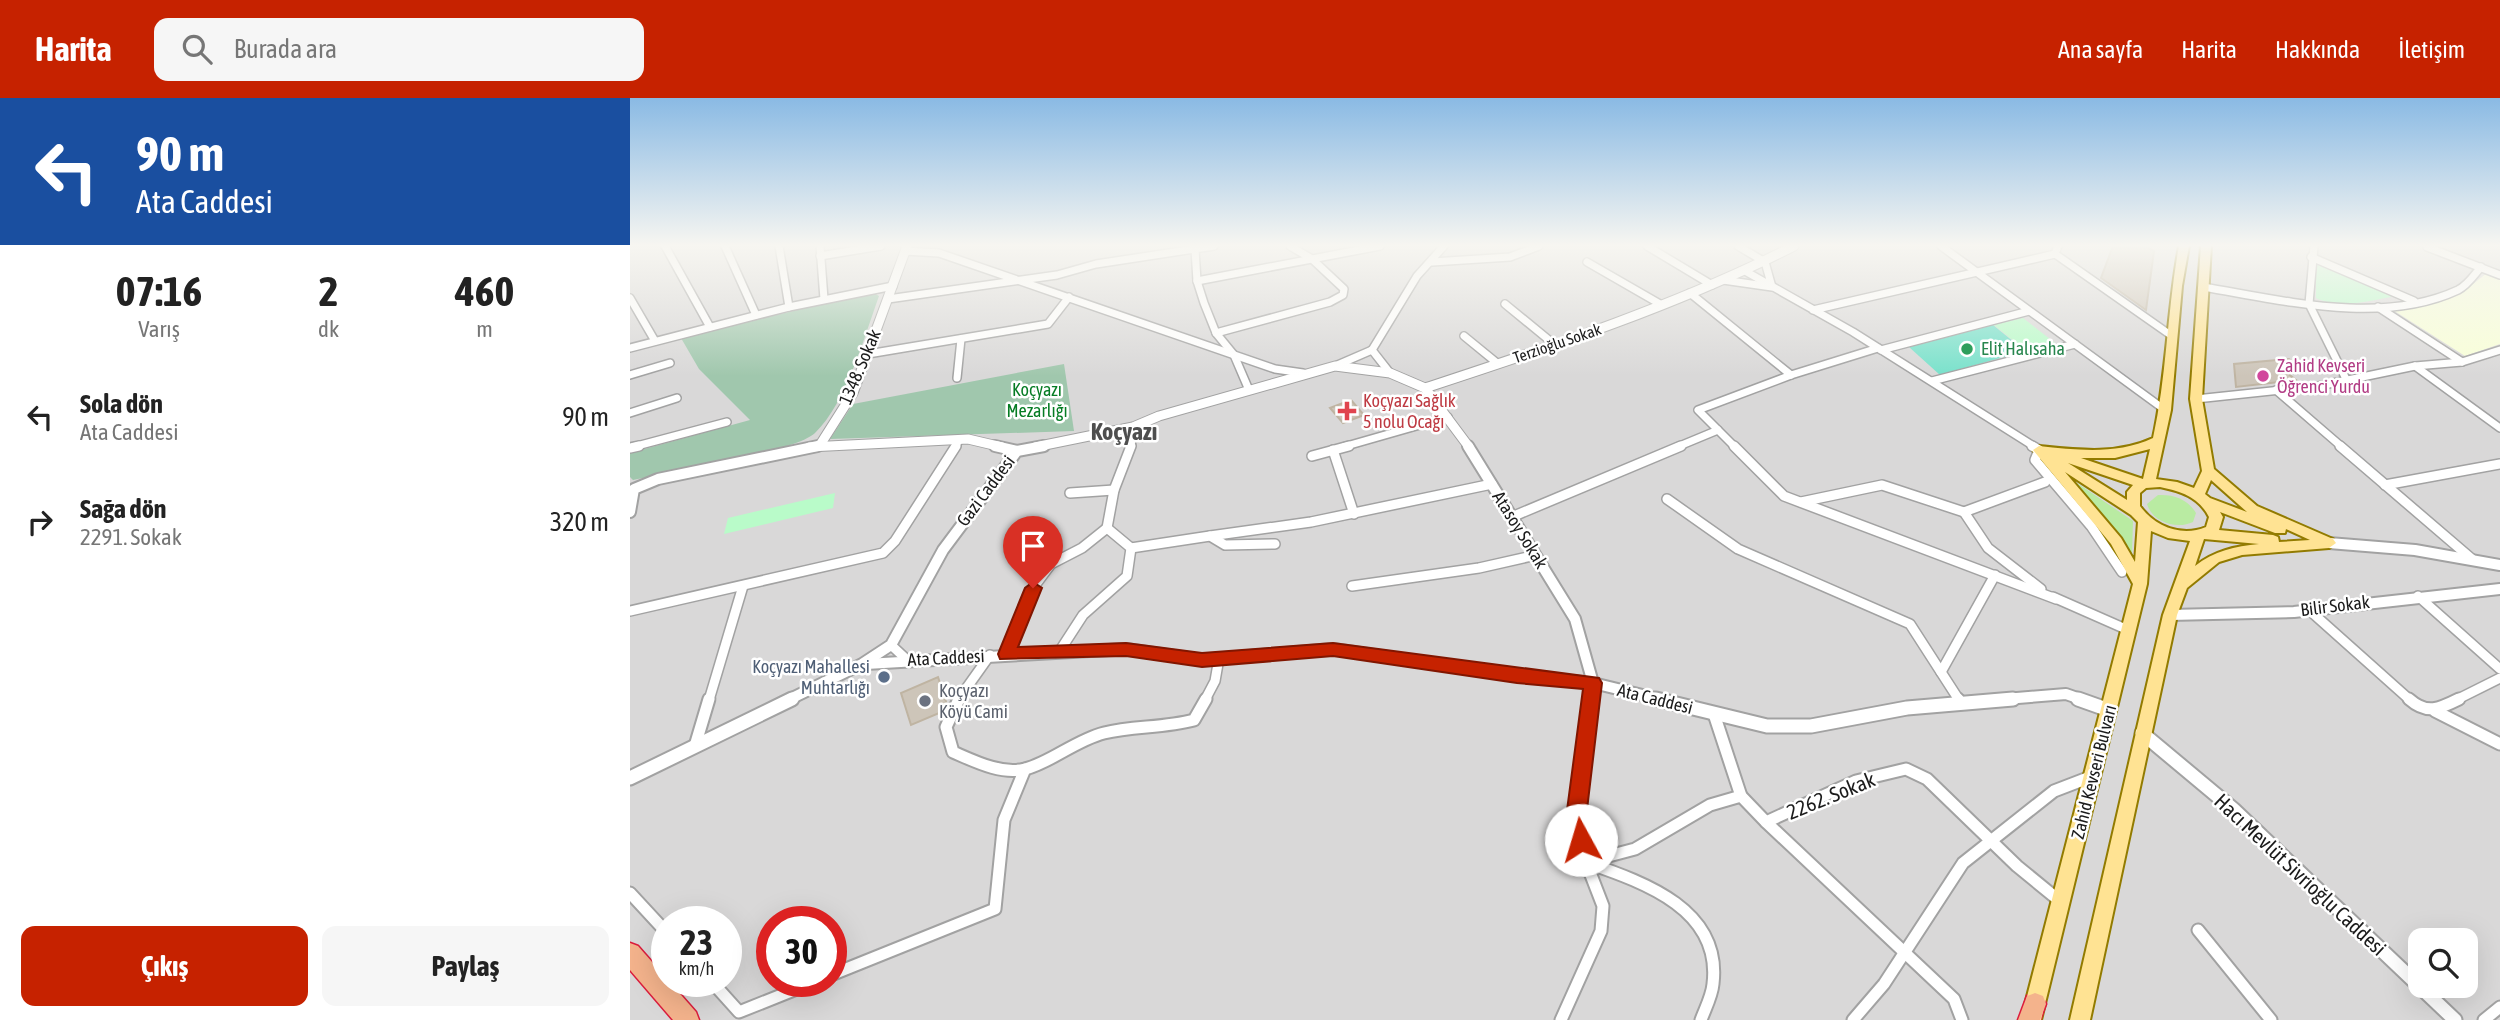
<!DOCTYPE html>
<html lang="tr">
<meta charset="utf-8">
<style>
body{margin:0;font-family:"Asap Condensed",sans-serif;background:#f6f6f6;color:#222;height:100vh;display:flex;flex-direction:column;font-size:26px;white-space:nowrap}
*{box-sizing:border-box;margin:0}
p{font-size:23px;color:#767676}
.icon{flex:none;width:38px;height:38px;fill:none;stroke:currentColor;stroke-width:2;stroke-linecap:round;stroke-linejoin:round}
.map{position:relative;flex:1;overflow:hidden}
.side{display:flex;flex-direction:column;background:#fff;width:630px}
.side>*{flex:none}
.guide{background:#1a4fa0;color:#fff;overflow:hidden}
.tools{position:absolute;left:1778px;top:830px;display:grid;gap:14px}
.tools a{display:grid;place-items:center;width:70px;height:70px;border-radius:14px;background:#fff;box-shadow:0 7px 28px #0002;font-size:35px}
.speed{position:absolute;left:21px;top:808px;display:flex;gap:14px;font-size:35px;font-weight:700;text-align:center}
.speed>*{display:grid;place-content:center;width:91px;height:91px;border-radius:50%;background:#fff;box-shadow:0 7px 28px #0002;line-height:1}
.speed small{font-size:18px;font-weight:400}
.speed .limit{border:10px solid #d22;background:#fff;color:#111}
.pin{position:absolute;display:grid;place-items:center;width:60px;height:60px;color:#fff;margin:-72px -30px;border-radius:50% 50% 50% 0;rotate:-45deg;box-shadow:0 0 7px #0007}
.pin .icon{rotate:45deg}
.me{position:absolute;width:77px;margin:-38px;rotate:354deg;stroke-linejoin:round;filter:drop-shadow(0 0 5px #0008)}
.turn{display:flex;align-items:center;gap:24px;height:147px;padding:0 21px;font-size:32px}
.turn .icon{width:91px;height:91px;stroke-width:2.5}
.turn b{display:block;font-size:49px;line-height:60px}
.eta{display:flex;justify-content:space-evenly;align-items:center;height:119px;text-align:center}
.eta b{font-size:42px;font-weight:700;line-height:49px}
.cta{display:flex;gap:14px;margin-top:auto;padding:14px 21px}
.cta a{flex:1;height:80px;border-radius:14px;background:#c62200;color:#fff;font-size:28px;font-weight:700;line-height:80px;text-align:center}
.cta a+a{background:#f6f6f6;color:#222}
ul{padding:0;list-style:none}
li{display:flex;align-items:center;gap:21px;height:105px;padding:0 21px}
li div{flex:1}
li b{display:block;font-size:26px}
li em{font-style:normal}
header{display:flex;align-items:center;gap:42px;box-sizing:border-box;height:98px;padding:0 35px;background:#c62200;color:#fff}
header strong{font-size:33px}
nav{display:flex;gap:38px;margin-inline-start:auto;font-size:24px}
.search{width:490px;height:63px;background:#f6f6f6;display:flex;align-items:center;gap:18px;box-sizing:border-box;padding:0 24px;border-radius:14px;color:#767676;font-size:26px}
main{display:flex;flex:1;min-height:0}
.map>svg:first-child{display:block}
.residential{fill:#d9d8d8;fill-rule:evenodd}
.education{fill:#f8ffd7}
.grass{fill:#b9eba2}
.cemetery{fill:#a0c7ad}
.park{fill:#b9fbc9}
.pitch{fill:#79e1cb}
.building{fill:#cdc5b9;stroke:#bfb4a2;stroke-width:2}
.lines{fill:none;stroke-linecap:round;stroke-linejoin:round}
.minor-far2-casing{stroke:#a2a2a2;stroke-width:10}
.minor-far1-casing{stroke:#a2a2a2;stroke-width:12}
.minor-casing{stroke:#a2a2a2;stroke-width:15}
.tertiary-far2-casing{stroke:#a2a2a2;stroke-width:11}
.tertiary-far1-casing{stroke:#a2a2a2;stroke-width:14}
.tertiary-casing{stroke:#a2a2a2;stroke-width:17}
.primary-casing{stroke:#927b00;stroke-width:4}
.trunk-casing{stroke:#dc1c3d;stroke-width:3}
.minor-far2{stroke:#fff;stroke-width:7}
.minor-far1{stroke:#fff;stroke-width:9}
.minor{stroke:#fff;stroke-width:11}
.tertiary-far2{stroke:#fff;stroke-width:9}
.tertiary-far1{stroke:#fff;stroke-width:10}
.tertiary{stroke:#fff;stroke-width:13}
.primary{fill:#ffe393;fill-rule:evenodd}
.trunk{fill:#f4b38c;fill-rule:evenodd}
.route{fill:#c62200;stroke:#811600;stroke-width:2}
.leisure-dot{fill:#2e9e5b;stroke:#fff;stroke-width:2.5}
.hotel-dot{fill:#d1479c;stroke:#fff;stroke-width:2.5}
.health-dot{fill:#e0444e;stroke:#fff;stroke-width:2.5}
.service-dot{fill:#5c6f8a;stroke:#fff;stroke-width:2.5}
.worship-dot{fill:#6b7280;stroke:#fff;stroke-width:2.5}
.labels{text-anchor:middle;stroke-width:5;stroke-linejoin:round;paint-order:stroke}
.far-street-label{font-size:16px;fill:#1b1b1b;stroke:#fff}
.leisure-label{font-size:18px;fill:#27864d;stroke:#fff;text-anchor:start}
.hotel-label{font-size:18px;fill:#b23c85;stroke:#fff;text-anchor:start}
.street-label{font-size:18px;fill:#1b1b1b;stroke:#fff}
.park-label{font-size:18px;fill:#067c24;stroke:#fff}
.health-label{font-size:18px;fill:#be3a42;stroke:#fff;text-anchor:start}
.service-label{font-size:18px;fill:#4e5e75;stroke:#fff;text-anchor:end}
.worship-label{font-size:18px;fill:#5b616d;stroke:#fff;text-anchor:start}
.near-street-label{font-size:21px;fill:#1b1b1b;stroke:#fff}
.district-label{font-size:24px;font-weight:bold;fill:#4e4e4e;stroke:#fff}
</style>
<header>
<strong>Harita</strong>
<div class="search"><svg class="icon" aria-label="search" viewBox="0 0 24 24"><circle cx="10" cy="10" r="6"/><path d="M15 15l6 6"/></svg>Burada ara</div>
<nav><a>Ana sayfa</a><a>Harita</a><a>Hakkında</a><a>İletişim</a></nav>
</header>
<main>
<section class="side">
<div class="guide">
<div class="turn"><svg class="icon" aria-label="left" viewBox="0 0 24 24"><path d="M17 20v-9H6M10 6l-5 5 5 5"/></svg><div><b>90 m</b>Ata Caddesi</div></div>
</div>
<div class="eta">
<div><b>07:16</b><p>Varış</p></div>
<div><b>2</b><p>dk</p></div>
<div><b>460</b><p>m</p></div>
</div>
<ul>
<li><svg class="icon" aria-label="left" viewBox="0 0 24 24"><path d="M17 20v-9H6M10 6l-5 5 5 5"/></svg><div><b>Sola dön</b><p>Ata Caddesi</p></div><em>90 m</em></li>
<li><svg class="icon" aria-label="right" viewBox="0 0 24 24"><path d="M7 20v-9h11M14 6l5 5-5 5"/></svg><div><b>Sağa dön</b><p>2291. Sokak</p></div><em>320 m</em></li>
</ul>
<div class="cta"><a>Çıkış</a><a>Paylaş</a></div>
</section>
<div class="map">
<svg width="1870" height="922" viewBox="0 0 1870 922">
<rect width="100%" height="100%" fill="#edebe0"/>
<path class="residential" d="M0 148H1870V922H0ZM37 824H96V884H37ZM142 824H201V884H142ZM1790 842H1836V887H1790Z"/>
<polygon class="education" points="1857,175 1870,180 1870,246 1835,258 1763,212 1834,193"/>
<g class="grass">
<polygon points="1438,379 1503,423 1502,456"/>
<path d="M1528 397C1543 396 1558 401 1566 415L1563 424C1547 432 1522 424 1517 406Z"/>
</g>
<g class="cemetery">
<path d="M242 194 249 198C234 239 217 304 185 335 165 354 38 375 3 382L0 379V355L120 322 69 271 51 240Z"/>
<polygon points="434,266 444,333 200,341 223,306"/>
</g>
<g class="park">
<path d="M1691 165 1759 195 1761 199C1739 203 1708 211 1686 200V166Z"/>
<polygon points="1393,220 1425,245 1396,253 1364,227"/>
<polygon points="205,395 203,410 94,436 98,420"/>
</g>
<polygon class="pitch" points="1363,227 1395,253 1310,277 1279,249"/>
<g class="building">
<polygon points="1483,148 1514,148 1524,153 1516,212 1471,180"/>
<polygon points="1659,261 1672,272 1656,274 1666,282 1606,289 1604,266"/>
<polygon points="721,302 734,317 713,325 700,310"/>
<polygon points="308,579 317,607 314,613 281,627 271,595"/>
</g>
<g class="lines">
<defs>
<g id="minor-far2">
<polyline points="35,148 80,229"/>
<polyline points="95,148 126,217"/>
<polyline points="149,148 159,209"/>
<polyline points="190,148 194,201"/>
<polyline points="1017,148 1082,187"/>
<polyline points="1311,148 1535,312"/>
<polyline points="1428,148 1425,156 1542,238"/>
<polyline points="1684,148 1679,206 1717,283"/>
<polyline points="1797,149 1870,177"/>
<polyline points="565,151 567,183 574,205 586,235 604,257 619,292"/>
<polyline points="275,153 309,155 645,271 673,275"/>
<polyline points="190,158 251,148"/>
<polyline points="1681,159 1784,203"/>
<polyline points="802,164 880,159 909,148"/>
<polyline points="957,164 1030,206"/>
<polyline points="1115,173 1223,234 1405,349"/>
<polyline points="1093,182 1142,189 1135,164 1108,148"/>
<polyline points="567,183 750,148"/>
<path d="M1573 189C1652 202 1751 228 1828 192 1838 187 1844 177 1851 169"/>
<polyline points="1060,195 1161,277"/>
<polyline points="0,200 25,243"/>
<polyline points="258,201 427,177 466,166 584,148"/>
<polyline points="875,206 925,247"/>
<polyline points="1748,209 1832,264"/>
<polyline points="1183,212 1425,156"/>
<polyline points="586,235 700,204 713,197 714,191 682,161 660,148"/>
<polyline points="834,238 867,265"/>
<polyline points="0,250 159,209 263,188"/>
<polyline points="742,252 787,178 814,148"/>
<polyline points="742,252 760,275"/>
<polyline points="1251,252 1399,213"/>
<polyline points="238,256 418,226 439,199"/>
<polyline points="705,268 742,252"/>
<polyline points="1785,268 1870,330"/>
<polyline points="0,277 40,265"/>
<polyline points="327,280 331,241"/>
<polyline points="1302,283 1445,246"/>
<polyline points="1646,292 1712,349"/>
<polyline points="1566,301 1689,288 1785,268 1832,264 1870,252"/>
<polyline points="0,315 47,300"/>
<polyline points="3,349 97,324"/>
<polyline points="325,349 330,341"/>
<polyline points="501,349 503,329"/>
<polyline points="713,349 818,319"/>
<polyline points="1047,349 1088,332"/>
<polyline points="1105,349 1068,312 1161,277 1248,250"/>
</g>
<g id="minor-far1">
<polyline points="1104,348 1154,398 1426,501"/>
<polyline points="1402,348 1409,352 1405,362 1461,428 1492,474"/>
<polyline points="1710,348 1843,462"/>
<polyline points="0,350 9,348"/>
<polyline points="703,352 724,416"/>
<polyline points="682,358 719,348"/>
<polyline points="1755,387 1870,366"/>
<polyline points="440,395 484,392"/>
<polyline points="1037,401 1108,451 1280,526 1329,602"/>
<polyline points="1171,404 1252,387 1334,414"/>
<polyline points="1334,414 1358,450 1411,491"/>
<polyline points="1334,414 1415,384"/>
<polyline points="884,418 1051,348"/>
<polyline points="580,438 681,424 862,386"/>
<polyline points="501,450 580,438 595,447 645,446"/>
<polyline points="722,488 849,470 906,457"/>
<polyline points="1788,498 1870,571"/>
<polyline points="1423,499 1498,532"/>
<polyline points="1678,511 1780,602"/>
<polyline points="0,513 253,455 265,443 326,348"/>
<polyline points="261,547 276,561"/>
<polyline points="429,554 453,517 497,478 501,450 477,430 484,392 501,348"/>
<polyline points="376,557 403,490 421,466 452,450 477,430"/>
<polyline points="1311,574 1365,477"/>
<polyline points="79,602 113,488"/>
<polyline points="328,602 360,557"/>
<polyline points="575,602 585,583 589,560"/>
<polyline points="961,602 963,585"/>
<polyline points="1826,602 1870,580"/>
</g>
<g id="minor">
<path d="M329 601 316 629 323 654C344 663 371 677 395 671 420 665 446 642 474 635 503 628 534 630 564 622L576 601"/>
<polyline points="1328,601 1331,605"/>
<path d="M1779 601C1797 617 1809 611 1829 601"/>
<polyline points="1805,613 1870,646"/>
<polyline points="1084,616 1111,698"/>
<polyline points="65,648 79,601"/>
<polyline points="1136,724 1324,901 1332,922"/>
<polyline points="956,764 1005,751 1080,707 1111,698 1136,724 1226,683 1276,671 1297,681 1387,768 1431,804"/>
<path d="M958 765C1016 785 1092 812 1083 886 1082 898 1075 911 1071 922"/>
<polyline points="0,795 37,835"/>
<polyline points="1568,832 1641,922"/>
<polyline points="201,877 365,811 374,722 395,671"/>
<polyline points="82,884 109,914 184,884"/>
<polyline points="931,922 971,833 973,808 956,764 946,720 961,601"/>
<polyline points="1223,922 1254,886 1333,765 1424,693 1463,678"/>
<polyline points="1854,922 1870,909"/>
</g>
<g id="tertiary-far2">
<path d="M795 290C920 249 1046 208 1164 148"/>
<polyline points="190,347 223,295 277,148"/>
<polyline points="179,349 338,341 372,349"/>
<polyline points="405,349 503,329 529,318 705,268 760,275 795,290 839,349"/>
</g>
<g id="tertiary-far1">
<polyline points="365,348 387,353"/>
<polyline points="838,348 945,521 963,585"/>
<polyline points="0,414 4,391 28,381 188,348"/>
<polyline points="1699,445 1785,452 1870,467"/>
<polyline points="1540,517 1664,514 1870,491"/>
<polyline points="236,566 496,551 572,562 703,551 887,578 963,585 1033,602"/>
<polyline points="158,602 232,566 261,547 313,452 387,353 414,348"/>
<polyline points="1363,602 1436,596 1453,602"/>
</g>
<g id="tertiary">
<polyline points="1026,601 1137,628 1181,628 1277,610 1383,601"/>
<polyline points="1448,601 1479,612"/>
<polyline points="1512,635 1603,711 1825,922"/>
<polyline points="0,680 162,601"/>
</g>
<path id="primary" d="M1549 148H1559L1552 188 1541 312 1526 381 1547 384 1564 390 1572 373 1560 301 1571 148H1581L1572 301 1584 371 1627 408 1703 441 1706 445 1699 450 1612 457 1589 464 1557 490 1547 517 1460 922H1440L1533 517 1560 443 1538 440 1521 433 1517 486 1411 922H1391L1503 486 1481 446 1403 352 1409 348C1448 352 1486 357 1523 340 1537 277 1537 212 1549 148ZM1520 351 1513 381 1451 360H1485ZM1438 365 1503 387 1497 394V402ZM1435 374 1501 417 1508 424 1505 464 1491 440ZM1581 382 1617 414 1580 400 1575 396ZM1530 389C1550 393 1569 399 1579 419L1576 429C1552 439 1525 429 1510 408V395L1516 390ZM1590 414 1645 435H1655L1656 431 1680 442 1649 444 1648 439 1643 437 1589 432 1593 419ZM1574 441 1629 446C1605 448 1584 453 1565 468Z"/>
<g id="trunk">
<polygon points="0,845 8,848 66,914 69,922 43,922 0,872"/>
<polygon points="1405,895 1413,898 1416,906 1410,922 1388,922 1397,898"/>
</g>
</defs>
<use href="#minor-far2" class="minor-far2-casing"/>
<use href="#minor-far1" class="minor-far1-casing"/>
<use href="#minor" class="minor-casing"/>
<use href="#tertiary-far2" class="tertiary-far2-casing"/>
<use href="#tertiary-far1" class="tertiary-far1-casing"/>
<use href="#tertiary" class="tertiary-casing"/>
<use href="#primary" class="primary-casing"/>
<use href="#trunk" class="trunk-casing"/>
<use href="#minor-far2" class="minor-far2"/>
<use href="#minor-far1" class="minor-far1"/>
<use href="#minor" class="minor"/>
<use href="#tertiary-far2" class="tertiary-far2"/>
<use href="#tertiary-far1" class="tertiary-far1"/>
<use href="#tertiary" class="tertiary"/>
<use href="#primary" class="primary"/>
<use href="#trunk" class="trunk"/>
</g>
<linearGradient id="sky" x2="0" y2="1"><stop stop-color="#8abae4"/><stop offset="0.53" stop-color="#f7f6f1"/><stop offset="1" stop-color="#f7f6f1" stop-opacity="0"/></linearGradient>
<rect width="1870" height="278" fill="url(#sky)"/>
<polygon class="route" points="403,484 412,490 388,549 496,545 572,555 703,545 969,580 972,585 956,720 961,742 958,748 951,751 944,748 936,720 953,591 887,585 703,558 572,569 496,558 370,561 368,556 395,490"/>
<circle class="leisure-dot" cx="1337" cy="251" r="7"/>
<circle class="hotel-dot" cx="1633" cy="278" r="7"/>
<path class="health-dot" d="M713.5 302.5h7v7h7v7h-7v7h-7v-7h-7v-7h7z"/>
<circle class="service-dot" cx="254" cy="579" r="7"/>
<circle class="worship-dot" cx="295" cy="603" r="7"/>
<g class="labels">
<g class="far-street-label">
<text transform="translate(927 245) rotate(-19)" y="6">Terzioğlu Sokak</text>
</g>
<g class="leisure-label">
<text x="1351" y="257">Elit Halısaha</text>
</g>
<g class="hotel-label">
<text x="1647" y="274">Zahid Kevseri<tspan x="1647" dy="21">Öğrenci Yurdu</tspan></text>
</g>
<g class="street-label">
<text transform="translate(230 269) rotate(-67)" y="6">1348. Sokak</text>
<text transform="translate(356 393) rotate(-53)" y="6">Gazi Caddesi</text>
<text transform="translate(890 432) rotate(58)" y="6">Atasoy Sokak</text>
<text transform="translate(1705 508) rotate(-7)" y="6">Bilir Sokak</text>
<text transform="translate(316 560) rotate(-3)" y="6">Ata Caddesi</text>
<text transform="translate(1025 601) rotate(14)" y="6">Ata Caddesi</text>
<text transform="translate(1464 674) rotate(-76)" y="6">Zahid Kevseri Bulvarı</text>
</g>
<g class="park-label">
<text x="407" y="298">Koçyazı<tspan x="407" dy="21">Mezarlığı</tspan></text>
</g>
<g class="health-label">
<text x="733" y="309">Koçyazı Sağlık<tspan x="733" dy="21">5 nolu Ocağı</tspan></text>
</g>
<g class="service-label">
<text x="240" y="575">Koçyazı Mahallesi<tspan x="240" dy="21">Muhtarlığı</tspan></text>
</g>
<g class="worship-label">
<text x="309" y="599">Koçyazı<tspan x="309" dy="21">Köyü Cami</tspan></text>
</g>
<g class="near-street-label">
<text transform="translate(1201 698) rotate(-22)" y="7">2262. Sokak</text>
<text transform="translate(1670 777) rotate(43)" y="7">Hacı Mevlüt Sivrioğlu Caddesi</text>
</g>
<g class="district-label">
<text x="494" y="342">Koçyazı</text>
</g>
</g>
</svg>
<div class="tools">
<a><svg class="icon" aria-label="search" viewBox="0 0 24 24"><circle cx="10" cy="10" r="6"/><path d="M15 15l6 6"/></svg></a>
</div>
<div class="speed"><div>23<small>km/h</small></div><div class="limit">30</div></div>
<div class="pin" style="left:403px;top:490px;background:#d93025"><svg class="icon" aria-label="arrive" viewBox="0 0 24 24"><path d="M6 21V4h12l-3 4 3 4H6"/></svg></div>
<svg class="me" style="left:951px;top:742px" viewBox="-20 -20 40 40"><circle r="19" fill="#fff"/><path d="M0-13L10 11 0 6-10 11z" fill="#c62200"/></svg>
</div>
</main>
